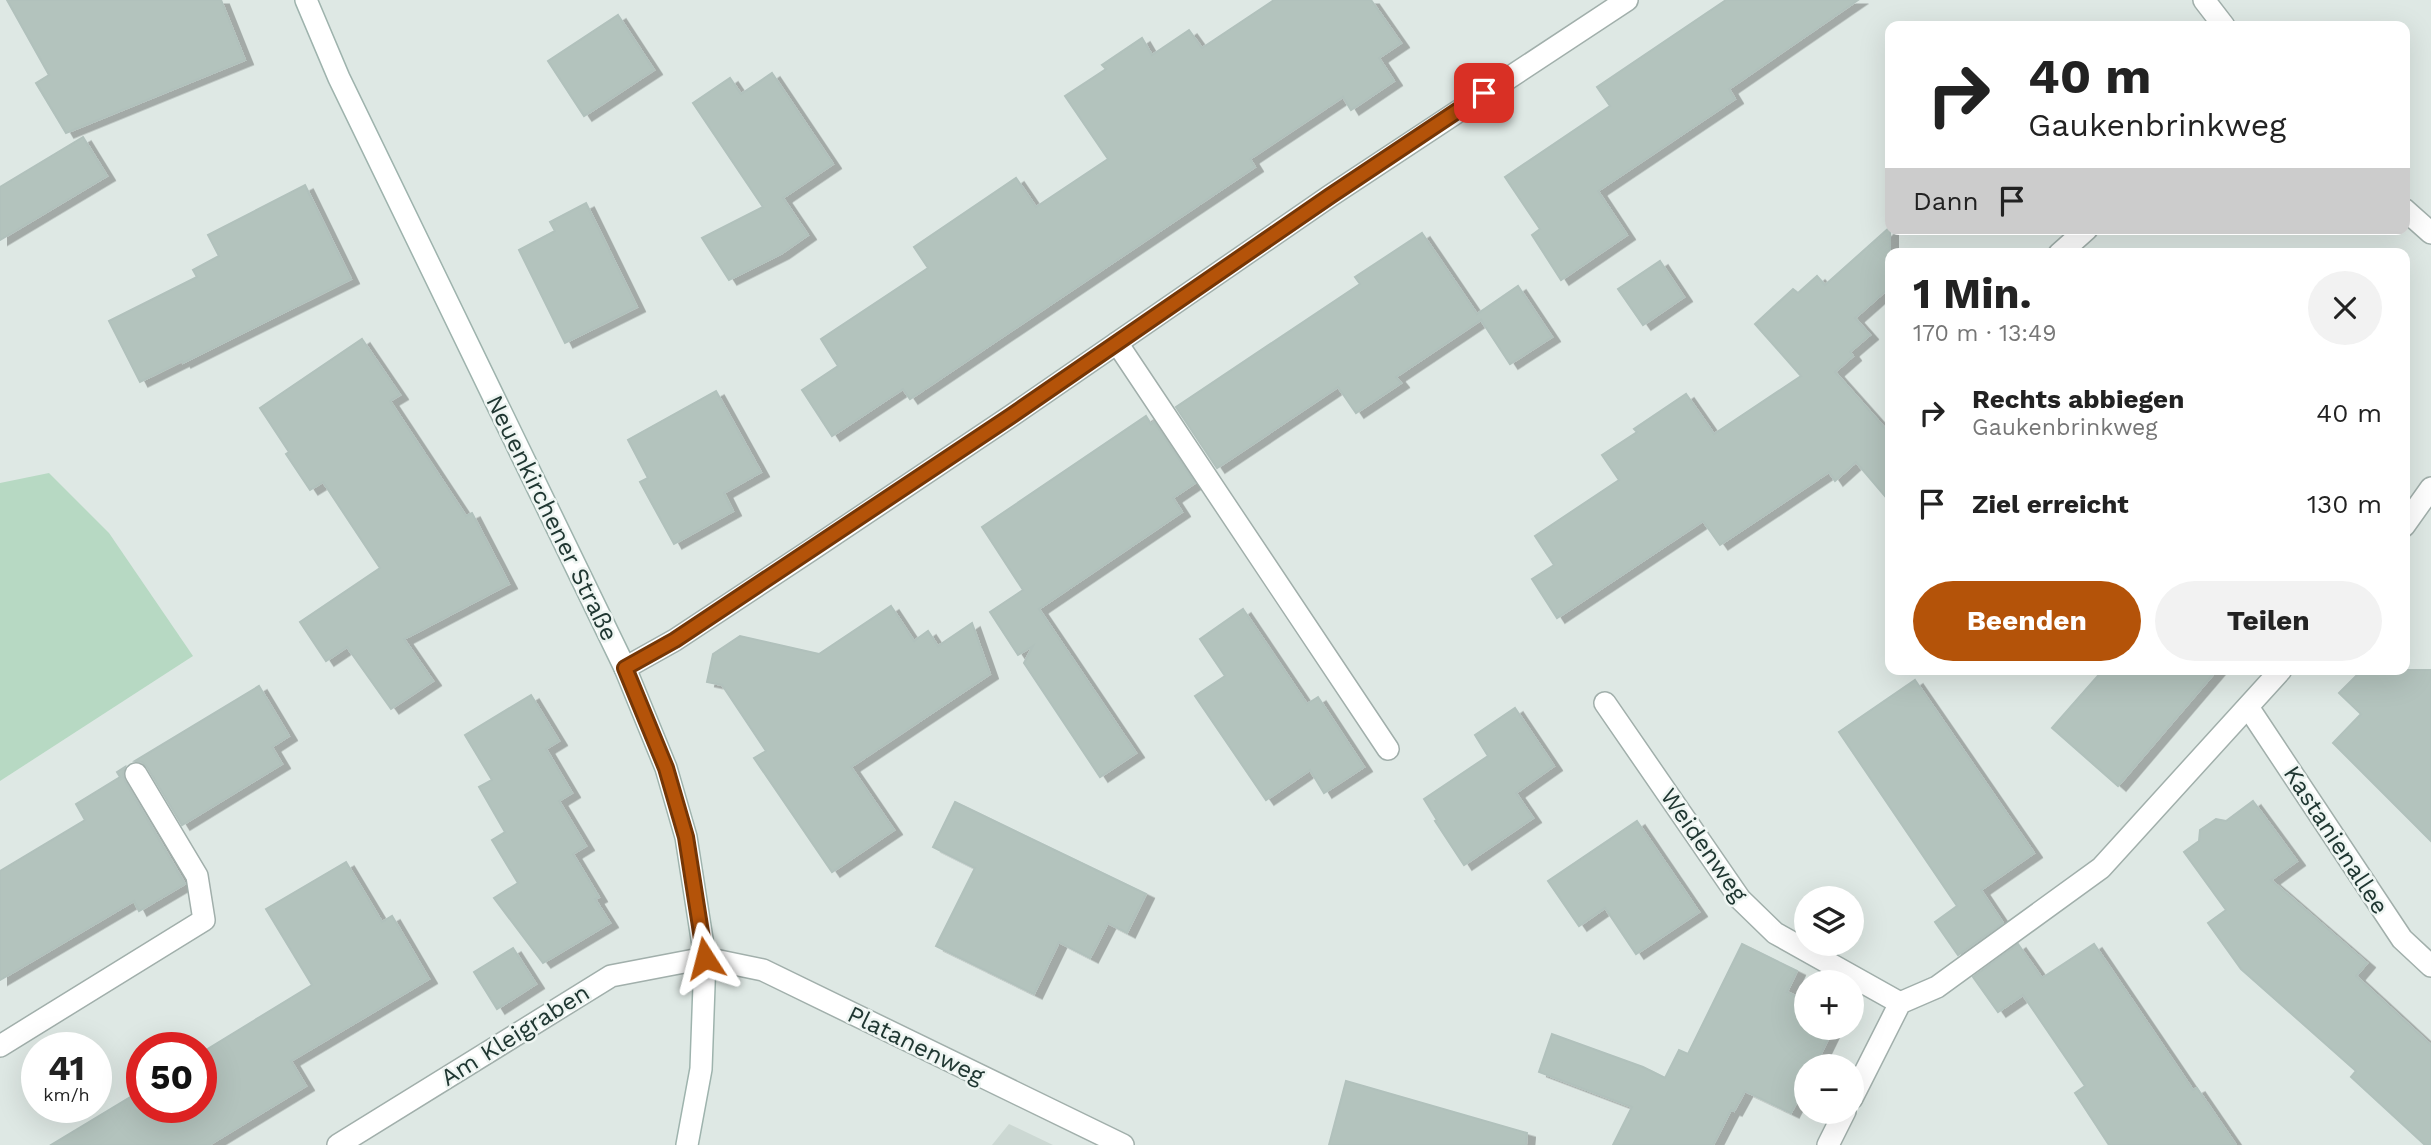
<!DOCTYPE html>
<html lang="de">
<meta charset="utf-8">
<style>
body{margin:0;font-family:"Work Sans",sans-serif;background:#f2f2f2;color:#222;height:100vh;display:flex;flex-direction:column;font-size:26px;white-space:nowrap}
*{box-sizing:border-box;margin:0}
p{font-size:23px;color:#767676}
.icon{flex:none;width:38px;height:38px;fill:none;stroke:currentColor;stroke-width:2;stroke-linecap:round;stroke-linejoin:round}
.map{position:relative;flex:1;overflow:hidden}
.drawer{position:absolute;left:1885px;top:248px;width:525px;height:427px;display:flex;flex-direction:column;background:#fff;border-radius:14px;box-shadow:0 7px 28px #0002}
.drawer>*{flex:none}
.hud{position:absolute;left:1885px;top:21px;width:525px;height:214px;border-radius:14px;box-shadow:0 7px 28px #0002;background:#fff;color:#222;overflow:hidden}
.fabs{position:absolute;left:1794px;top:886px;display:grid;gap:14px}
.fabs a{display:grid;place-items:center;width:70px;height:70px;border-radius:50%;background:#fff;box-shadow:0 7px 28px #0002;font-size:35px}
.speed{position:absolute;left:21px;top:1032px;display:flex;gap:14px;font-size:35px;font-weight:700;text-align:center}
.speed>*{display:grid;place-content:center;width:91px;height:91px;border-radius:50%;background:#fff;box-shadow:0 7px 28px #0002;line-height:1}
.speed small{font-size:18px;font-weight:400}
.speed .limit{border:10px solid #d22;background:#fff;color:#111}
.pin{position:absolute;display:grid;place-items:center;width:60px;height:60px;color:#fff;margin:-30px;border-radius:14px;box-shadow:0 4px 10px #0006}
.me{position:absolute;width:77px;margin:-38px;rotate:351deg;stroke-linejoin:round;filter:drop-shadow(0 0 5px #0008)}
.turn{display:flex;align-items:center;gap:24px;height:147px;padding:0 28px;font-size:32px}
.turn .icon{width:91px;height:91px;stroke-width:2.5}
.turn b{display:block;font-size:49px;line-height:60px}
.then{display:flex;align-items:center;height:66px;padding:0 28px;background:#0003;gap:14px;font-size:26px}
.round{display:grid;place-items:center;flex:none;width:74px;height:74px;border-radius:37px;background:#f2f2f2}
.head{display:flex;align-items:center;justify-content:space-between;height:119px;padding:0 28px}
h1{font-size:42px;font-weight:700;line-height:52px}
.button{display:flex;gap:14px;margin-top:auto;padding:14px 28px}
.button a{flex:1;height:80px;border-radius:42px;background:#b45309;color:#fff;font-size:28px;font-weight:700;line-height:80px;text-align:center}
.button a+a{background:#f2f2f2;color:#222}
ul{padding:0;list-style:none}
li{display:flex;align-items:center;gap:21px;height:91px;padding:0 28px}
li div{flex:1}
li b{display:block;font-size:26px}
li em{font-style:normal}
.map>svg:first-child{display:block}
.built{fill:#ccd8d3}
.green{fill:#b7d9c3}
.building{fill:#b3c3bd;stroke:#b1c1bc;stroke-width:2;filter:url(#shadow)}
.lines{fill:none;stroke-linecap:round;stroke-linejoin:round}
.lane-casing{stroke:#a1afab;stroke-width:24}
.street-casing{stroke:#a1afab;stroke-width:24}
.secondary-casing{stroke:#9eb3ad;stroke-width:24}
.lane{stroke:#fff;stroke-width:21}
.street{stroke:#fff;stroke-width:21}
.secondary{stroke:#fff;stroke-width:21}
.route-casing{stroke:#753606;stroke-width:18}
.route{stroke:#b45309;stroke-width:12}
.labels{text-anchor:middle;stroke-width:5;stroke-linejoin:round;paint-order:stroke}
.street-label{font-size:24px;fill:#203732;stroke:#eef5f2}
</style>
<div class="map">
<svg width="2431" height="1145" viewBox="0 0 2431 1145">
<defs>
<filter id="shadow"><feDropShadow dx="8" dy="4.5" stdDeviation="0" flood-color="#0004"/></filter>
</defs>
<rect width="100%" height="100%" fill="#dee8e4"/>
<polygon class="built" points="1009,1124 1053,1145 992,1145"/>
<polygon class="green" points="49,473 109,533 193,656 0,781 0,483"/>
<g class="building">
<polygon points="7,0 221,0 245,60 66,133 36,83 49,75"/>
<polygon points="1274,0 1371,0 1401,43 1379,58 1394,81 1351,110 1343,97 1250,159 1255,167 910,399 903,389 832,436 802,390 838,366 821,339 928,268 914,247 1016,178 1036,207 1108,159 1065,96 1106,69 1102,65 1142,38 1152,55 1189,30 1202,48"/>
<polygon points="1726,0 1858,0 1729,89 1735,99 1598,191 1627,235 1561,280 1532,235 1540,229 1505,177 1610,106 1597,87"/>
<polygon points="618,15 654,70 584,116 548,61"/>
<polygon points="772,73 833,164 783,198 808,235 781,254 729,280 702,238 763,207 693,103 730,78 741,94"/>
<polygon points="83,137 107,176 0,240 0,187"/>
<polygon points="305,185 351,279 183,363 182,361 140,382 109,321 197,277 193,270 219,256 208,235"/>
<polygon points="586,203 637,307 565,343 519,250 555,231 550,222"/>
<polygon points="1890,227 1890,287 1855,318 1870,335 1850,352 1853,356 1835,372 1890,434 1890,502 1856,462 1835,481 1829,472 1720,545 1703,521 1557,618 1532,579 1554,565 1535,536 1619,480 1602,455 1637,432 1634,429 1686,394 1714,434 1801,376 1755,324 1793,289 1798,293 1817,276 1825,285"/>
<polygon points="1422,233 1477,314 1518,286 1552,337 1510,364 1481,320 1396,377 1401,383 1356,413 1338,387 1217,468 1176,407 1360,284 1355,277"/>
<polygon points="1660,261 1684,297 1643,325 1618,289"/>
<polygon points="362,339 400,395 390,401 466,516 472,513 509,584 404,639 433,681 391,709 347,647 326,661 300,622 380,568 323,482 310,490 286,454 289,452 260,408"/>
<polygon points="716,391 761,472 724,493 733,511 674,544 640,482 648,478 628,440"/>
<polygon points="1146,416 1151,424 1154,422 1195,483 1173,498 1182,512 1039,609 1136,753 1100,777 1024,663 1033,646 1018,655 990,612 1023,590 982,527"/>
<polygon points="891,606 914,641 928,631 938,646 972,623 990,674 851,767 894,830 832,872 754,758 766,751 722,685 707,682 713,654 740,636 819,654"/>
<polygon points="1243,609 1307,704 1318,697 1364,767 1324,793 1310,770 1266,800 1195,696 1225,676 1200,639"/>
<polygon points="2103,670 2217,670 2118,786 2052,728"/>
<polygon points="2362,670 2431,670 2431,841 2333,743 2361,714 2339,693"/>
<polygon points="1915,680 2034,853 1981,890 2003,923 1958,955 1935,922 1957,906 1839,732"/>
<polygon points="259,686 289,736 272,747 282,764 182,825 147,767 142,762 135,761"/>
<polygon points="531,695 559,741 546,749 572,793 559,801 586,846 573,854 599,897 595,899 610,923 543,963 494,898 518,883 492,840 505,832 479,787 492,780 465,735"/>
<polygon points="1515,708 1554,766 1516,793 1533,818 1464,865 1435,821 1437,820 1424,799 1488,756 1475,735"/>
<polygon points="125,767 123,774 125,781 185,884 139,911 134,901 0,980 0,871 85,820 76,804 120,777 117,772"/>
<polygon points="2253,801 2297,861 2271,880 2367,963 2356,976 2431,1045 2431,1145 2425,1145 2351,1077 2356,1071 2241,969 2208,923 2226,910 2184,852 2199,841 2200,830 2216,819 2226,821"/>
<polygon points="955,802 1146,894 1127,933 1108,923 1090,958 1059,942 1034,994 936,946 975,868 933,847"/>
<polygon points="1637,821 1699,912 1636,954 1605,908 1579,926 1548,881"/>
<polygon points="346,862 382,922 392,916 429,979 291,1061 306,1086 209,1145 51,1145 142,1090 142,1108 201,1108 201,1053 312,985 266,909"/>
<polygon points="1742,944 1797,971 1787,992 1806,1001 1806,1027 1834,1027 1815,1066 1806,1066 1806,1084 1791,1113 1745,1091 1734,1111 1731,1110 1713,1145 1613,1145 1632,1107 1539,1072 1552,1034 1643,1067 1665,1078 1679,1050 1688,1054"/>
<polygon points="2018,944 2042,978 2094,944 2193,1090 2197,1088 2236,1145 2109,1145 2075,1093 2085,1086 2023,995 1998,1012 1973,977"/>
<polygon points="513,948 536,984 497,1009 474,972"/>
<polygon points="1346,1081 1527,1133 1526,1145 1329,1145"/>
</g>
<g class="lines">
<defs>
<g id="lane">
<polyline points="1117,343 1388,749"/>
<polyline points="0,1046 204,920 197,876 136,774"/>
</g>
<g id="street">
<polyline points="2204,0 2224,26"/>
<polyline points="2404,209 2431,233"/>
<polyline points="2059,254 2087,229"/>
<polyline points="2404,526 2431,488"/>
<polyline points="625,668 675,640 811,550 1011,416 1330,196 1627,0"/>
<polyline points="1605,703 1740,899 1775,933 1900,1003"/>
<polyline points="2248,707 2402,939 2431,966"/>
<polyline points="1852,1098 1900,1003 1937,987 2101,868 2281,670"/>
<polyline points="338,1145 611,976 705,958 763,970 1123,1145"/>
<polyline points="1828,1145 1845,1111"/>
</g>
<polyline id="secondary" points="306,0 339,78 625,668 666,768 686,837 705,958 701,1069 687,1145"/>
</defs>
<use href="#lane" class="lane-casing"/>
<use href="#street" class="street-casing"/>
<use href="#secondary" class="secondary-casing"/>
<use href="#lane" class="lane"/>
<use href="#street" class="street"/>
<use href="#secondary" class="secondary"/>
</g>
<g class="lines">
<defs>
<polyline id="route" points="705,958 686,837 666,768 625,668 675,640 1011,416 1330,196 1484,93"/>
</defs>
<use href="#route" class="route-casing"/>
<use href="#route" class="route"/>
</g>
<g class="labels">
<g class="street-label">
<text transform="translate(552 518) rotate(64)" y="8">Neuenkirchener Straße</text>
<text transform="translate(2336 840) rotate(57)" y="8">Kastanienallee</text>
<text transform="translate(1704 845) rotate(55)" y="8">Weidenweg</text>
<text transform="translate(515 1035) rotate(-32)" y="8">Am Kleigraben</text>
<text transform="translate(916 1045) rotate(26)" y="8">Platanenweg</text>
</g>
</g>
</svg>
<div class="fabs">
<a><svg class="icon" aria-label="layers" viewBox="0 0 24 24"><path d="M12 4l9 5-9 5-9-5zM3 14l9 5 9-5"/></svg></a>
<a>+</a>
<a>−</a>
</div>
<div class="speed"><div>41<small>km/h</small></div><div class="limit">50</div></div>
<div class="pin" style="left:1484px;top:93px;background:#d93025"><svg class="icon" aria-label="arrive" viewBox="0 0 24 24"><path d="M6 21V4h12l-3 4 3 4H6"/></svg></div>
<svg class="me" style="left:705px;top:958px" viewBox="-20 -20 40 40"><path d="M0-17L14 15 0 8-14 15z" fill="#b45309" stroke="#fff" stroke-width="4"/></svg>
<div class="hud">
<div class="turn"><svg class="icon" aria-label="right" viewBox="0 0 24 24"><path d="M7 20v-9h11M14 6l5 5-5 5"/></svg><div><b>40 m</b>Gaukenbrinkweg</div></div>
<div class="then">Dann<svg class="icon" aria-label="arrive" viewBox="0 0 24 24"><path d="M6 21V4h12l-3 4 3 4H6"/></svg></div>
</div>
<section class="drawer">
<div class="head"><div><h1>1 Min.</h1><p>170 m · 13:49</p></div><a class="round"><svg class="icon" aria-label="close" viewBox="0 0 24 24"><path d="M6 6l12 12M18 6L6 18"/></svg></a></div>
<ul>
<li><svg class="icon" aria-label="right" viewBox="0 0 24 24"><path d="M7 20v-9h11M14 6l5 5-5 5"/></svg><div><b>Rechts abbiegen</b><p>Gaukenbrinkweg</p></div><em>40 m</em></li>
<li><svg class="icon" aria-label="arrive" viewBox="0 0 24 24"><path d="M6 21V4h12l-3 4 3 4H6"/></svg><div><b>Ziel erreicht</b></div><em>130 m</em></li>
</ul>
<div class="button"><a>Beenden</a><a>Teilen</a></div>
</section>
</div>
